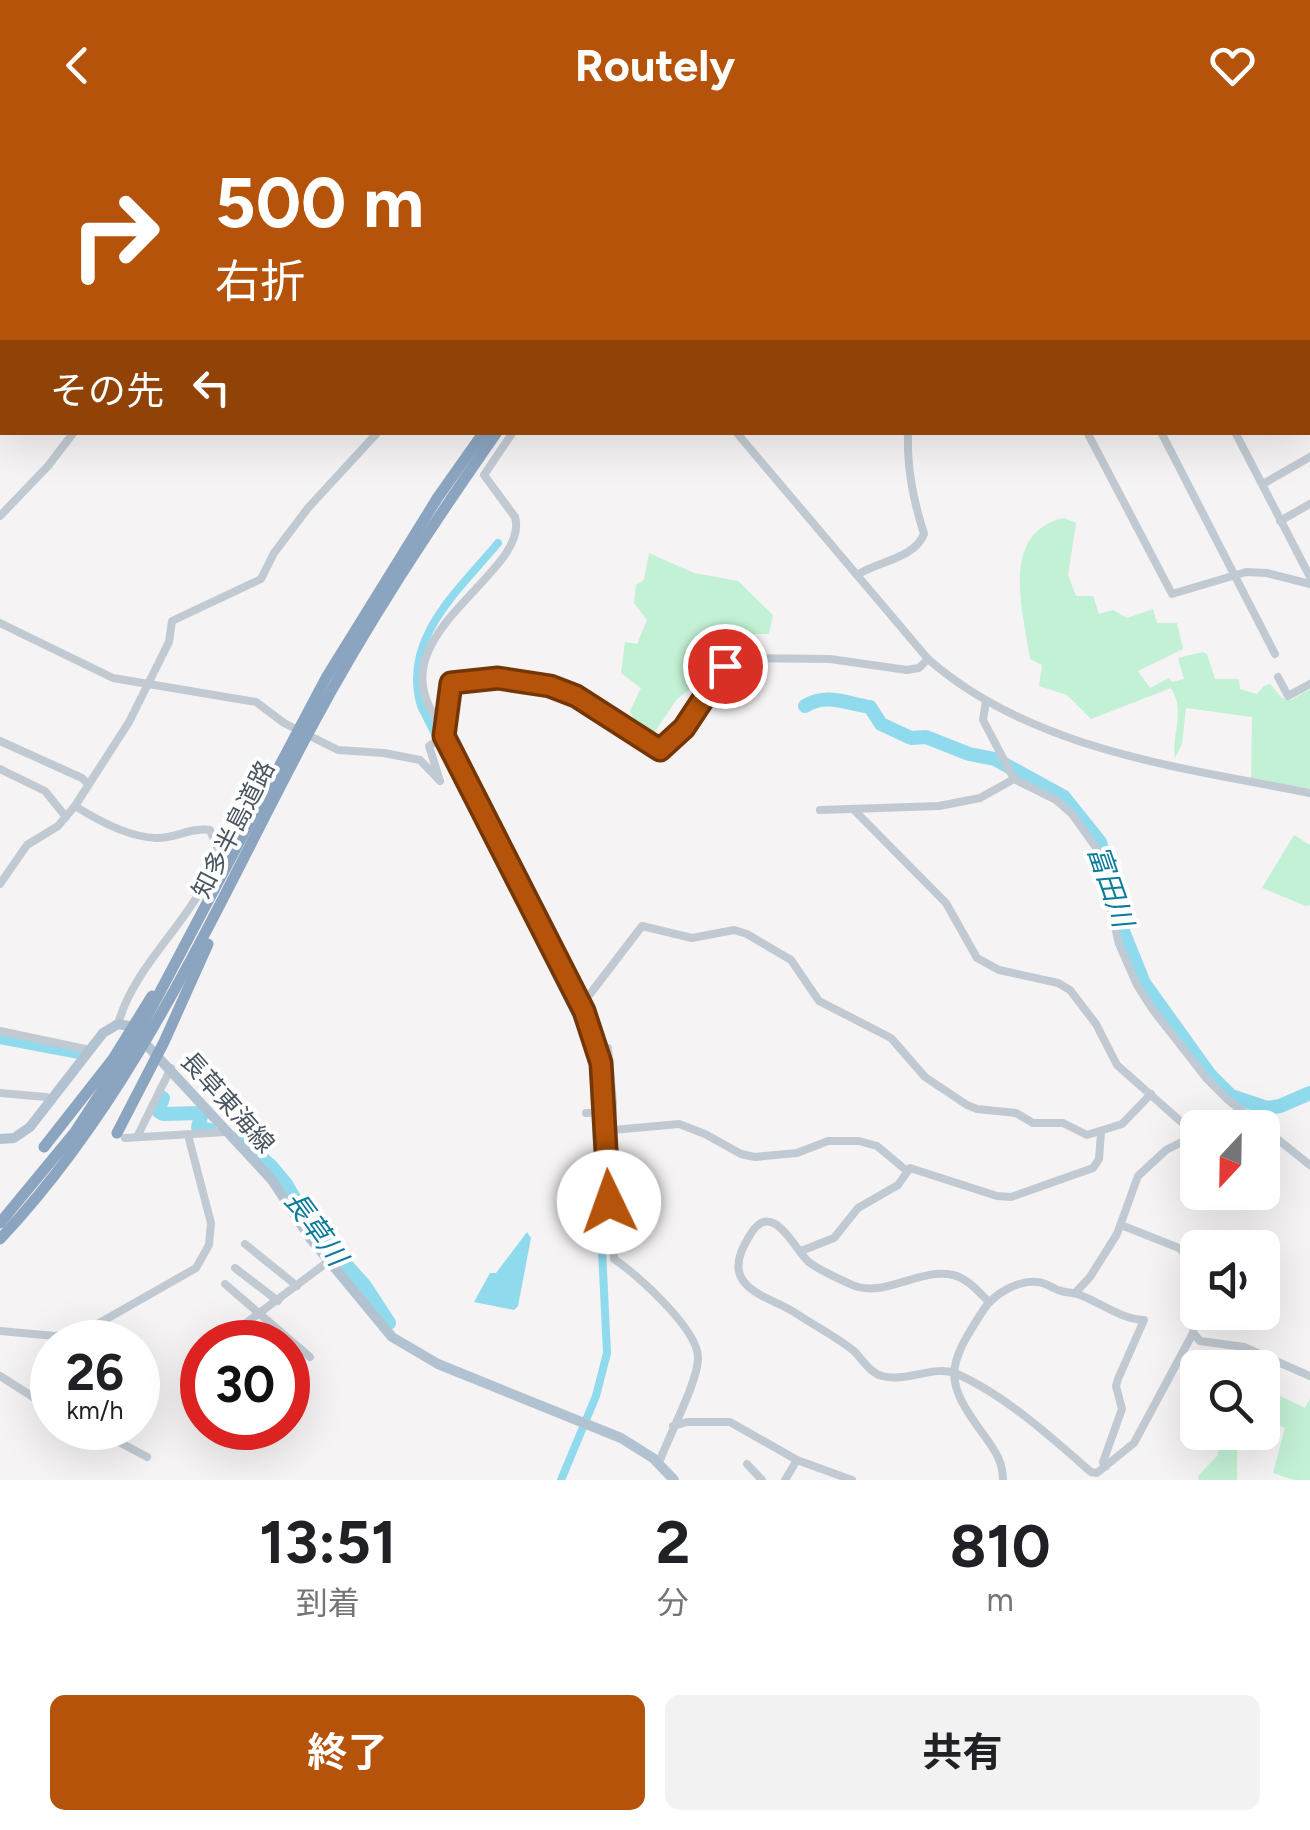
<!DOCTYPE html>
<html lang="ja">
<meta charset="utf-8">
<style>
body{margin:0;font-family:Figtree,"Noto Sans JP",sans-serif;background:#f2f2f2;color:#202124;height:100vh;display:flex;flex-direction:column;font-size:38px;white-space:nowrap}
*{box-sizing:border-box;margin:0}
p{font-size:32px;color:#757577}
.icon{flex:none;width:55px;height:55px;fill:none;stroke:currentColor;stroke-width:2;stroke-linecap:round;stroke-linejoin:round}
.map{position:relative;height:1350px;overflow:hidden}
.drawer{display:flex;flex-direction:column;background:#fff;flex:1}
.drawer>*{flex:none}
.top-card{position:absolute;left:0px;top:0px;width:1310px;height:305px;box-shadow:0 10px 40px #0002;background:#b45309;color:#fff;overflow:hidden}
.needle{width:65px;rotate:202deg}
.buttons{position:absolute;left:1180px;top:980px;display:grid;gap:20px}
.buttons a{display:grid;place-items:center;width:100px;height:100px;border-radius:15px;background:#fff;box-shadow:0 10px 40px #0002;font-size:50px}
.speed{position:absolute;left:30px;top:1190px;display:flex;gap:20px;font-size:50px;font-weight:700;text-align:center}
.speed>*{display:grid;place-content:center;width:130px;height:130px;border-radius:50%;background:#fff;box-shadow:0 10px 40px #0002;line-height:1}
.speed small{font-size:25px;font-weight:400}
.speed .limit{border:15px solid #d22;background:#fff;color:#111}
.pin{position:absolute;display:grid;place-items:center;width:85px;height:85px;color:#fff;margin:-42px;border:5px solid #fff;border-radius:50%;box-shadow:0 2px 10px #0007}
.me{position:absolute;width:110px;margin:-55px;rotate:357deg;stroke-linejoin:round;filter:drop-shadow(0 0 8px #0008)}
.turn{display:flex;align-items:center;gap:35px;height:210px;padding:0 50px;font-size:45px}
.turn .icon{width:130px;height:130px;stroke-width:2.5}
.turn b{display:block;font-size:70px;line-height:85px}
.then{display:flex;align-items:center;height:95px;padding:0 50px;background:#0003;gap:20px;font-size:38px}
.eta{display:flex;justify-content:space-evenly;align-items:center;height:170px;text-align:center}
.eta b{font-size:60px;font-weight:700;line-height:70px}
.primary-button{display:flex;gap:20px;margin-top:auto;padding:20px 50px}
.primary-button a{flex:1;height:115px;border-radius:15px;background:#b45309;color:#fff;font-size:40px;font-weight:700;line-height:115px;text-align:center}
.primary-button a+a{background:#f2f2f2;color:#202124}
header{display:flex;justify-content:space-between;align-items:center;height:130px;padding:0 50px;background:#b45309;color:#fff;font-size:45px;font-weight:700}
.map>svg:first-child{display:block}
.green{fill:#c3f1d5}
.water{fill:#90daee}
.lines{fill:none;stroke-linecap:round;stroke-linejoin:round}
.canal{stroke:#90daee;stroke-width:8}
.river{stroke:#90daee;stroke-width:14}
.minor{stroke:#c1cad2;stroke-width:8}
.major{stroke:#b3c2d1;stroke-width:10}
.highway{stroke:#8ba5c1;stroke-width:11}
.route-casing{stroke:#753606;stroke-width:25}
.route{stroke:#b45309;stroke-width:18}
.labels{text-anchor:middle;stroke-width:8;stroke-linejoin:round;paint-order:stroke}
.street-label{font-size:25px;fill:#4a5661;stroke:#fff}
.water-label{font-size:28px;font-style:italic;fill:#0c7c9b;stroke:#fff}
</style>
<header><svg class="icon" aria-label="back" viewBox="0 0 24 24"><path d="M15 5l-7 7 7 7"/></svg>Routely<svg class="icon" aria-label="heart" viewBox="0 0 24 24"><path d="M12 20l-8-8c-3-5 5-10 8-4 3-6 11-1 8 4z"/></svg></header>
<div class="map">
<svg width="1310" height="1350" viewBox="0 0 1310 1350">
<rect width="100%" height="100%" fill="#f5f3f3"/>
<g class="green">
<path d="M1064 388 1076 393 1068 445 1076 466H1093L1099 484 1113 480 1127 488 1153 479 1157 493H1177L1183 519 1138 541 1150 558 1169 548 1172 552 1184 549 1178 528 1203 522 1207 524 1215 549H1239L1240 559 1257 564 1264 556 1270 554 1282 568 1291 570 1310 559V659L1251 648 1252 587 1186 578 1182 614 1175 628C1171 605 1186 582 1171 558L1091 589 1067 565 1039 556 1042 535 1030 529C1023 481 999 402 1064 388Z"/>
<polygon points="649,423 694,443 738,451 773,485 769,504 715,504 708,527 689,533 690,559 677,569 652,606 639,599 630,581 641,558 621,543 625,512 637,514 647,490 634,473 636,455 644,450"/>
<polygon points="1294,705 1310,715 1310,775 1306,776 1262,758"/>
<polygon points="1276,1264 1305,1278 1310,1269 1310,1350 1294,1350 1273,1343 1285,1298 1272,1292"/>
<polygon points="1218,1306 1237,1308 1237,1350 1199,1350 1198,1346 1218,1325"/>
</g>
<polygon class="water" points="527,1102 531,1108 518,1176 514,1180 474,1172 490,1143 496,1143"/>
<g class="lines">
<path class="canal" d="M498 413C459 460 401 509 421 576L580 893 593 935 607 1223 596 1266 561 1350"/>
<g class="river">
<path d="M805 576C827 563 845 573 870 577L881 594 911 608 926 607 969 624 995 629 1064 667 1100 712 1123 801 1144 853 1210 945 1231 966 1267 978 1280 976 1310 963"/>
<polyline points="0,907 78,922"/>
<polyline points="163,968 158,981 163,984 202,983 198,997 210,1000"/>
<polyline points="238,1008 271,1036 286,1054 307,1091 365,1156 389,1193"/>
</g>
<g class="minor">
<polyline points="320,0 322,2"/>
<polyline points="645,0 646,2"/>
<polyline points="1080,0 1081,2"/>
<polyline points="39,2 42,0"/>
<polyline points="510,2 510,0"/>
<polyline points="769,2 771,0"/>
<polyline points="1190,2 1198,0"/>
<polyline points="0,45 2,42"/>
<polyline points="1308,157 1310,158"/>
<polyline points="1308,189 1310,190"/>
<polyline points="0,213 2,217"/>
<path d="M736 302 928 529C1032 620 1179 637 1310 663"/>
<polyline points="1087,302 1172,464 1246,442 1267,443 1310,454"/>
<polyline points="1161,302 1275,524"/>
<polyline points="1235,302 1310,447"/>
<polyline points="1263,354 1310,327"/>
<polyline points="0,386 48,336 74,302"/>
<polyline points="1280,391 1310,374"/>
<path d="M857 445C878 431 914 429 924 404 913 369 907 339 908 302"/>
<polyline points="0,493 113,548 256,572 284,593 338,620 384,623 420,630 440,651 429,616 444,606"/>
<polyline points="1278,547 1288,566 1310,554"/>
<polyline points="986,571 983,590 1014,649 1056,670 1072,684 1097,719 1119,814 1137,855 1153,880 1207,949 1227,969 1310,1035"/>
<path d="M444 598C364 508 532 445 515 387L484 345 513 302"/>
<polyline points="0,611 82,648 88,654"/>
<polyline points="0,639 45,661 66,687"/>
<path d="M75 676C97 690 129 707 156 708 174 709 191 697 210 700L218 720C201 785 136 829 118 894"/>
<polyline points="820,680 939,676 980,668 1014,649"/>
<polyline points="855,681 946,773 977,828 999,840 1058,853 1070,860 1096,894 1117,935 1196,1005"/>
<polyline points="0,754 27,715 58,696 75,676 129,592 169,512 172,491 261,449 274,423 308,378 378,302"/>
<polyline points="584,881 587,868 642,796 692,808 734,800 747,804 791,830 819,871 891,908 925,947 967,975 977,979 1016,983 1033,993 1063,993 1087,1005 1122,994 1151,964"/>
<polyline points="0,901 90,920"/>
<path d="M608 918 613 973 612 1040 609 1049 614 1129C637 1144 700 1201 698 1229 697 1254 668 1307 659 1333"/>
<polyline points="0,963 46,967 51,970"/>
<polyline points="586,983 604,982"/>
<polyline points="1217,998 1249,985"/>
<polyline points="613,1000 679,994 705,1004 741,1024 755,1027 797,1023 828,1011 859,1011 877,1016 907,1041"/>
<polyline points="137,1007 171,938"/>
<polyline points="125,1008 226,1002"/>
<path d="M609 1049 601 933 584 881 444 606 451 553 498 548 550 557 576 566 660 620C696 601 703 550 735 528L830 529 907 540 919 538 928 529"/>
<polyline points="1121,1095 1179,1118 1198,1137"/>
<polyline points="245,1114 297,1156"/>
<polyline points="801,1121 834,1108 858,1078 898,1055 910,1038 997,1066 1011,1067 1093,1038 1099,1029 1101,1003"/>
<polyline points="235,1138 278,1171"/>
<polyline points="225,1154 310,1227"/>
<polyline points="1076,1162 1090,1147 1117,1104 1138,1046 1166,1020 1196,1005"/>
<path d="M989 1172C979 1162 967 1148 953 1145 919 1137 883 1170 850 1154 837 1148 821 1141 810 1133 796 1123 773 1066 750 1105 743 1116 734 1134 741 1147 750 1166 781 1172 797 1184 815 1196 837 1207 854 1221 863 1230 869 1242 882 1246 905 1253 935 1234 957 1244 1005 1265 1052 1308 1091 1342L1097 1343 1134 1313 1193 1203"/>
<polyline points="1198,1175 1193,1203 1200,1211 1244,1217 1310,1246"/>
<polyline points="0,1201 55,1206 80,1204 196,1138 209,1115 211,1093 188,1005"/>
<polyline points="240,1212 246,1193 329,1131"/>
<polyline points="0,1246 52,1279"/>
<polyline points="673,1296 687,1292 730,1292 797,1330 852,1350"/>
<polyline points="93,1298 147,1327"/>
<polyline points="747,1334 762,1350"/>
<polyline points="785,1350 797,1330"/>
<path d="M1003 1350C1003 1333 996 1322 986 1308 943 1250 945 1239 984 1179 994 1164 1018 1150 1037 1152 1045 1152 1050 1157 1058 1160 1065 1163 1073 1162 1080 1165 1101 1173 1121 1189 1144 1190L1118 1249 1116 1256 1122 1279 1103 1332 1105 1337"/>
</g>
<g class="major">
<polyline points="0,63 2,62"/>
<polyline points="1308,111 1310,112"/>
<polyline points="0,1009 14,1008 30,997 103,903 118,894 129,896 272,1050 310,1108 392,1207 438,1234 621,1308 653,1328 674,1350"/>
</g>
<g class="highway">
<polyline points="730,2 733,0"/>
<polyline points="746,2 749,0"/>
<polyline points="117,1003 164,912 208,814"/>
<polyline points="44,1017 113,929 152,866"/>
<polyline points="0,1093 75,1002 133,913 326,548 438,367 484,302"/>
<path d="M0 1109C139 961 216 775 311 598 366 495 430 398 497 302"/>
</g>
</g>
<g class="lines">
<defs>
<polyline id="route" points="609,1072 601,933 584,881 444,606 451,553 498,548 550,556 576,566 660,620 684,598 725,536"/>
</defs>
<use href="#route" class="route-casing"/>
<use href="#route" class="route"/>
</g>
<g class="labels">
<g class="street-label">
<text transform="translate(233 699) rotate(-63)" y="9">知多半島道路</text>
<text transform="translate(228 972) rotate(48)" y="9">長草東海線</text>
</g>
<g class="water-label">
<text transform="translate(1111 756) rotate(71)" y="10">富田川</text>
<text transform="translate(316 1098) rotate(54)" y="10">長草川</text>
</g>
</g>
</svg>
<div class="buttons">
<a><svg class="needle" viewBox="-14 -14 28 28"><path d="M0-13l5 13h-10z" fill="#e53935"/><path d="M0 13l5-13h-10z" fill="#757577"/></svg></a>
<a><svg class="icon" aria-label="sound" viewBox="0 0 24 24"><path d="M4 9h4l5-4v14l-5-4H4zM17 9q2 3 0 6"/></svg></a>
<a><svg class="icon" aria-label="search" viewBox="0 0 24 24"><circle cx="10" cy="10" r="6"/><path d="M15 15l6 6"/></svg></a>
</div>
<div class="speed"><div>26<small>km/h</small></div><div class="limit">30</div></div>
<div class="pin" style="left:725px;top:536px;background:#d93025"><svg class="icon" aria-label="arrive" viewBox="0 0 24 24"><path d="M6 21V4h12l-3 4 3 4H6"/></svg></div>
<svg class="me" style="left:609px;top:1072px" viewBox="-20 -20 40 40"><circle r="19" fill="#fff"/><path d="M0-13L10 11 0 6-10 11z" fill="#b45309"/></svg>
<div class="top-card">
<div class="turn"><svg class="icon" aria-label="right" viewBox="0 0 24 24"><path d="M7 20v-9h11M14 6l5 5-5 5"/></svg><div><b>500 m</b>右折</div></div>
<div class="then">その先<svg class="icon" aria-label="left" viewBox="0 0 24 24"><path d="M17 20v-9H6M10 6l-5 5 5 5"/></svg></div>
</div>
</div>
<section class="drawer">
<div class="eta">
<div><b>13:51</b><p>到着</p></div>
<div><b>2</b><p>分</p></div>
<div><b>810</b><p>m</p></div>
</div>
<div class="primary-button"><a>終了</a><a>共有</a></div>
</section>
